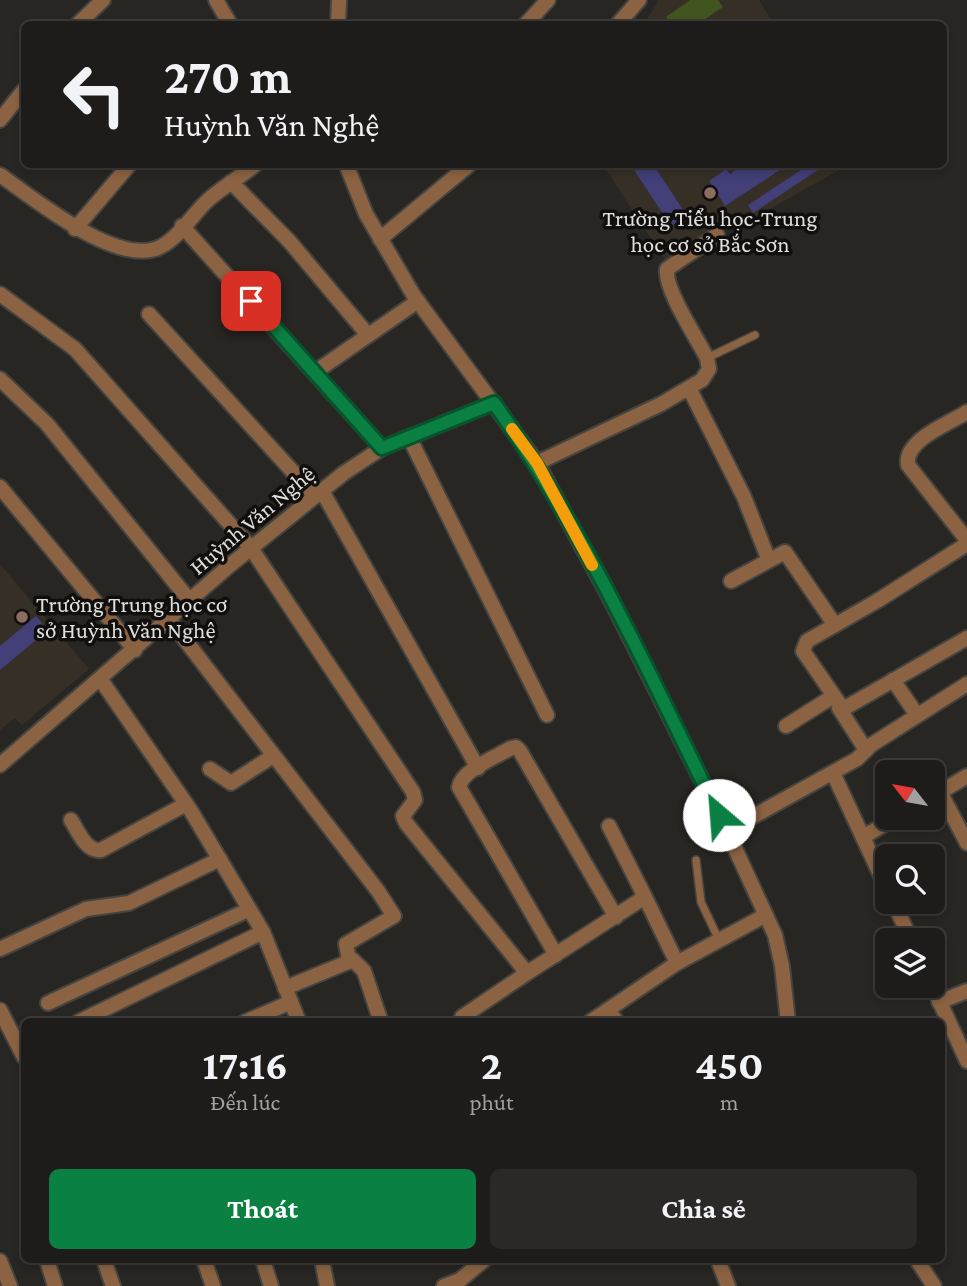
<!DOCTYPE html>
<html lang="vi">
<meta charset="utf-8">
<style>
body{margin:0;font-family:"Crimson Pro",serif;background:#2b2927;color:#f1f3f6;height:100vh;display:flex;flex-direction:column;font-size:26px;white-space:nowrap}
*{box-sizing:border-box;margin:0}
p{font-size:23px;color:#a1a1a2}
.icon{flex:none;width:38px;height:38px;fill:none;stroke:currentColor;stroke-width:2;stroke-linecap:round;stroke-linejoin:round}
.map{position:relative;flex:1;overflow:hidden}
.sheet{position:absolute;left:21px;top:1018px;width:924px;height:245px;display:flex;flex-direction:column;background:#1e1c1a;border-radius:10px;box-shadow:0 4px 10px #0003,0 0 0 2px #3c3a39}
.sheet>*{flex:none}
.top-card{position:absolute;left:21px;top:21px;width:926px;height:147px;border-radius:10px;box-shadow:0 4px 10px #0003,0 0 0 2px #3c3a39;background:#1e1c1a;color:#f1f3f6;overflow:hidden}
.needle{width:46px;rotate:301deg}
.tools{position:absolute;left:875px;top:760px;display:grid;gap:14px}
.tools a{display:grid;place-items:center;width:70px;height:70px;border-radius:10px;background:#1e1c1a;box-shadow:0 4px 10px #0003,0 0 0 2px #3c3a39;font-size:35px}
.pin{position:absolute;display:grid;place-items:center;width:60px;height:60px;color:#fff;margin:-30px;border-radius:14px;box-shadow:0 4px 10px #0006}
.me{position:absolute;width:77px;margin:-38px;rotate:333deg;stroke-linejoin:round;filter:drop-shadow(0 0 5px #0008)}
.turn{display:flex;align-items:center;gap:24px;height:147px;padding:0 28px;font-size:32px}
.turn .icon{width:91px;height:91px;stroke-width:2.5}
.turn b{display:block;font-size:49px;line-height:60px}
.eta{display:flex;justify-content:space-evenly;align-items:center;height:119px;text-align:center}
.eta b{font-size:42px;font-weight:700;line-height:49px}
.primary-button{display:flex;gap:14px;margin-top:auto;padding:14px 28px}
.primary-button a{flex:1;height:80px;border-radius:10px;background:#0b8043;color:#fff;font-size:28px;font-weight:700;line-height:80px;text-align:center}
.primary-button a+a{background:#2b2927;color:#f1f3f6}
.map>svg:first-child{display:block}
.built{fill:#352f26}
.green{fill:#41551e}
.building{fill:#423f79}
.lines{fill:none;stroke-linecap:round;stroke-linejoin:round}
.lane-casing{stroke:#454440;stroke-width:10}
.street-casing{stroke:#454440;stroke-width:18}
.lane{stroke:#8b6342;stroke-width:7}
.street{stroke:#8b6342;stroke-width:14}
.route-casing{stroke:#07532c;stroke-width:18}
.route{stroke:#0b8043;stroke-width:12}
.slow{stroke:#f59e0b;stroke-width:12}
.education-dot{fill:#8d6e63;stroke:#100f0d;stroke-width:2.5}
.labels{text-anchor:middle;stroke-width:7;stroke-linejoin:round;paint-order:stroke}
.poi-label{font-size:23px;fill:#e0dfdc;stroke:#100f0d}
.street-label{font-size:23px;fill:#e0dfdc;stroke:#100f0d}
</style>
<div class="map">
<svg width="967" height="1286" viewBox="0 0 967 1286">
<rect width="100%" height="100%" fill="#282622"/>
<g class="built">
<polygon points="659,0 759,0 774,24 644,24"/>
<polygon points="603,165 848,165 738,227 726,222 666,262"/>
<polygon points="0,564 89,669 22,725 15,718 0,730"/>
</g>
<polygon class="green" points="690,0 718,0 723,7 698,24 671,24 666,17"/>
<g class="building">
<polygon points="630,164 660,164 655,167 687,216 671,226"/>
<polygon points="744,164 789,164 725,206 709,181 726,169 730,174"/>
<polygon points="810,164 824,166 753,213 748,205"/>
<polygon points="36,616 48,630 0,670 0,646"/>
</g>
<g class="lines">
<defs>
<g id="lane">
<polyline points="707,358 755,335"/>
<polyline points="696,860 701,902 719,940"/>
</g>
<g id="street">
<polyline points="216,0 230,24"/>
<polyline points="78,24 103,0"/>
<polyline points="338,24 339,0"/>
<polyline points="526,24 548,0"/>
<polyline points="618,24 639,0"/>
<polyline points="0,120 24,90"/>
<polyline points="346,164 366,214 414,296 537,463 612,602 727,831 775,935 782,966 788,1022"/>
<path d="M0 175C33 198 120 270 162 246 180 236 193 214 208 200 223 187 240 177 256 164"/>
<polyline points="231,182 290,242 368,335"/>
<polyline points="182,226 382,448"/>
<polyline points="75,229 130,164"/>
<polyline points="380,239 470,164"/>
<polyline points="0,294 75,349 251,548 413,792 415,800 403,816 406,823 527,973 645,897 609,826"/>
<polyline points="149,314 315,496"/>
<polyline points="315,372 418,301"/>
<polyline points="0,379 47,424 190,601"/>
<polyline points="689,388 744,497 768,558"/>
<path d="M967 412C948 424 904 440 908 465L967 540"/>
<polyline points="409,437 547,715"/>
<path d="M537 463 661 404 702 380 709 369 707 358C697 338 664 289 667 269L717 235"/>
<polyline points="0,487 135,650"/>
<polyline points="322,491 478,768"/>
<polyline points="967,544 877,601 807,641 803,651 843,709 967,638"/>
<polyline points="731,581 785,552 835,625"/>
<polyline points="169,619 378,891 394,916 346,944 349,960"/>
<polyline points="101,680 191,811 263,932 299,1022"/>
<polyline points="893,680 917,715"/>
<polyline points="839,708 866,750"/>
<polyline points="786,726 832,697"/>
<polyline points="0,765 229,566 344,473 382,448 494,403"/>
<polyline points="210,769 231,783 273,756"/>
<polyline points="833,773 887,889"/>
<polyline points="940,792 967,843"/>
<polyline points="934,796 967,776"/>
<path d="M71 820C78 831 86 852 101 850L186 804"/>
<polyline points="727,831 857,759 871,745 967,684"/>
<polyline points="863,837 897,817"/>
<polyline points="645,897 677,963"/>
<polyline points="893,901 911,940"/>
<polyline points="0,949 86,909 129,903 220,859"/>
<path d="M556 955 459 787C462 770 496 757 511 748L516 747 520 751 616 917"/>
<polyline points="932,985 967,1061"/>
<polyline points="285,988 353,960 364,971 381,1022"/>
<polyline points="939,1002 967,991"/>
<polyline points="48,1003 248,910"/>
<polyline points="0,1010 24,1057"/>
<polyline points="608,1010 617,1022"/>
<polyline points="462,1017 527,973"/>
<polyline points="78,1022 263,932"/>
<polyline points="245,1022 291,1002"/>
<polyline points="590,1022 677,963 766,915"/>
<polyline points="47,1260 55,1286"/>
<polyline points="104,1260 113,1286"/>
<polyline points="204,1260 213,1286"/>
<polyline points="263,1260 271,1286"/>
<polyline points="322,1260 327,1286"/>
<polyline points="718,1260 728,1286"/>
<polyline points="917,1260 934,1286"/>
<polyline points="0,1261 10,1286"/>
<polyline points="444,1286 460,1280 484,1260"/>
</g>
</defs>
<use href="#lane" class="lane-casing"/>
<use href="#street" class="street-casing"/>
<use href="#lane" class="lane"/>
<use href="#street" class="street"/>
</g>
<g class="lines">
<defs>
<path id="route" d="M251 301 382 448 494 403C584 530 650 675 719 815"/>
</defs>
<use href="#route" class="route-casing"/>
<use href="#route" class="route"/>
<polyline class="slow" points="512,429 537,463 592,565"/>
</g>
<g class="education-dot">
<circle cx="710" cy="193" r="7"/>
<circle cx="22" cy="617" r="7"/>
</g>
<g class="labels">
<g class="poi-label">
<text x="710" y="226">Trường Tiểu học-Trung<tspan x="710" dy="26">học cơ sở Bắc Sơn</tspan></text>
<text x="36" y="612" text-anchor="start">Trường Trung học cơ<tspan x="36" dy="26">sở Huỳnh Văn Nghệ</tspan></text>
</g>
<g class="street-label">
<text transform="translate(252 520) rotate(-40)" y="8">Huỳnh Văn Nghệ</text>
</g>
</g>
</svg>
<div class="tools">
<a><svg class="needle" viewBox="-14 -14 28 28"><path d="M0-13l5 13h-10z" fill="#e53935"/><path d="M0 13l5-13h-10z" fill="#a1a1a2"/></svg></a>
<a><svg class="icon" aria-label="search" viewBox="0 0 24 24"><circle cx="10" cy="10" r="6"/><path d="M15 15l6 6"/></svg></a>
<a><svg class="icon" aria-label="layers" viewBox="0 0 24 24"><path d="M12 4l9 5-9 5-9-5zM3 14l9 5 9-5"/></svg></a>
</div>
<div class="pin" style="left:251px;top:301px;background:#d93025"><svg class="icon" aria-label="arrive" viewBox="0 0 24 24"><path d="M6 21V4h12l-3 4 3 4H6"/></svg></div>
<svg class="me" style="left:719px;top:815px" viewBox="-20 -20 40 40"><circle r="19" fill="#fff"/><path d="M0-13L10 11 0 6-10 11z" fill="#0b8043"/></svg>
<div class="top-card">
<div class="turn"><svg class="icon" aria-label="left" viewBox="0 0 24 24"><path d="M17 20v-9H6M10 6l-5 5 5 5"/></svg><div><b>270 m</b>Huỳnh Văn Nghệ</div></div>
</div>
<section class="sheet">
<div class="eta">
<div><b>17:16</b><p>Đến lúc</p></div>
<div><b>2</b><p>phút</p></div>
<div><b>450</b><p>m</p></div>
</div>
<div class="primary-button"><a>Thoát</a><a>Chia sẻ</a></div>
</section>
</div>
